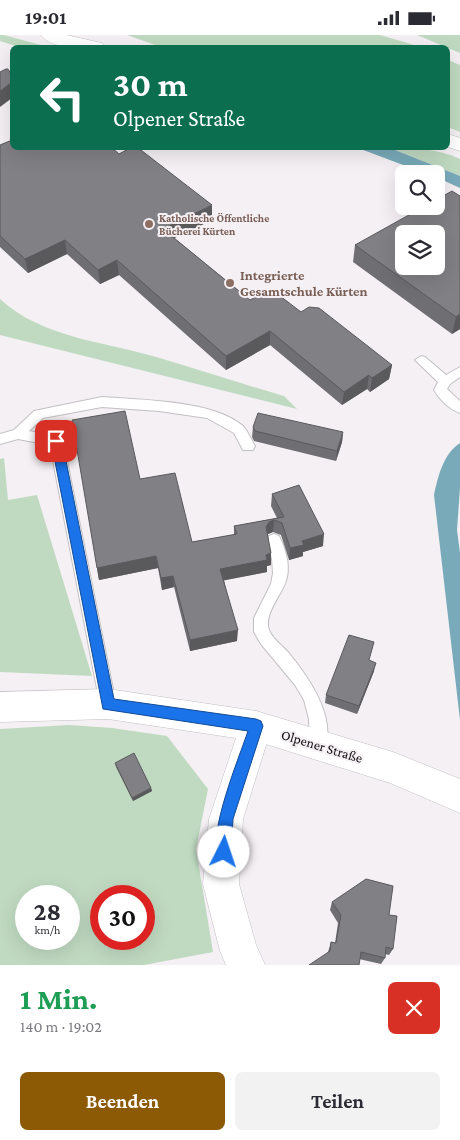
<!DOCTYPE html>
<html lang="de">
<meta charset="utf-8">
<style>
body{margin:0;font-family:"Crimson Pro",serif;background:#f2f2f3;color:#2b2b33;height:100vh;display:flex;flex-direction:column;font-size:19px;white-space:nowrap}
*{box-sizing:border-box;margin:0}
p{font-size:16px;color:#7c7c81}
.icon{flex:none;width:28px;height:28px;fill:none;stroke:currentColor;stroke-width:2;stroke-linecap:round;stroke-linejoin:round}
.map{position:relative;height:930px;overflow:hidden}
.panel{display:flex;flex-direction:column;background:#fff;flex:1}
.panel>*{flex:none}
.guide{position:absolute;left:10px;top:10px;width:440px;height:105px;border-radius:8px;box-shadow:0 5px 20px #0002;background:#0b6e4f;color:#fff;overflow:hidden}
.tools{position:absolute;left:395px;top:130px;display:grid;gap:10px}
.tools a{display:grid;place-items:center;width:50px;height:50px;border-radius:8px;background:#fff;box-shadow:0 5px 20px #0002;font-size:25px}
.speed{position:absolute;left:15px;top:850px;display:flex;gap:10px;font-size:25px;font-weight:700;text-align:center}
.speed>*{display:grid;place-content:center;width:65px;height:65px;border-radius:50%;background:#fff;box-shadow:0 5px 20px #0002;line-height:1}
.speed small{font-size:12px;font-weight:400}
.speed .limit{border:8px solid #d22;background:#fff;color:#111}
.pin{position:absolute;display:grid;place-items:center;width:42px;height:42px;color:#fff;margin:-21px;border-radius:10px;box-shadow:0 2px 8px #0006}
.me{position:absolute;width:55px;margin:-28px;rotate:4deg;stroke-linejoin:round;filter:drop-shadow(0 0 4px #0008)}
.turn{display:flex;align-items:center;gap:18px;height:105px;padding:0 20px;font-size:22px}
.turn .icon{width:65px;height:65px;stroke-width:2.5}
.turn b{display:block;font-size:35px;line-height:42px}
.round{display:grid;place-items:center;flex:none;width:52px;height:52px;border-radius:8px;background:#f2f2f3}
.summary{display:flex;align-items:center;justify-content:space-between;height:85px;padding:0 20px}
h1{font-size:30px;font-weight:700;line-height:38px;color:#1e9e55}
.primary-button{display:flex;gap:10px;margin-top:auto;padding:10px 20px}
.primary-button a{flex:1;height:58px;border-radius:8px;background:#8c5a04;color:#fff;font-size:20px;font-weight:700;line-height:58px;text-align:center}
.primary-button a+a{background:#f2f2f3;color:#2b2b33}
.status{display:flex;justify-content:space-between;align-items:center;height:35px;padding:0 25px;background:#fff;direction:ltr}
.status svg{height:14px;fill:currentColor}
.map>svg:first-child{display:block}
.green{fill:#c0dac1;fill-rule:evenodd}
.water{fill:#79aaba}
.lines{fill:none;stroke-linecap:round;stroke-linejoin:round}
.lane-casing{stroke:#c3c0c3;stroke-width:2}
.street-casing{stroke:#c3c0c3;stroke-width:1}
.secondary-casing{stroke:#c3c0c3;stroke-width:1}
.lane{fill:#fff;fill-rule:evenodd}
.street{fill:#fff;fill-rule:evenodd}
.secondary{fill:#fff;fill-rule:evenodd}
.wall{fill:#6f6e72}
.shaded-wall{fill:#5a5a5d}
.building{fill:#818085;stroke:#5a5a5d;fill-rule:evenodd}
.route{fill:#1a73e8;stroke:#114b97}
.education-dot{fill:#8d6e63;stroke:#f4f0f4;stroke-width:2}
.labels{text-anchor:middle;stroke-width:4;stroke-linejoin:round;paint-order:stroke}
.far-education-label{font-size:11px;font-weight:bold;fill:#785e54;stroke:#f4f0f4;text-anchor:start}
.education-label{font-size:14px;font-weight:bold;fill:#785e54;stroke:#f4f0f4;text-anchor:start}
.street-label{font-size:14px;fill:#0f0e0f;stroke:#f4f0f4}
</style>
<div class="status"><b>19:01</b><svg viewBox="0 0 49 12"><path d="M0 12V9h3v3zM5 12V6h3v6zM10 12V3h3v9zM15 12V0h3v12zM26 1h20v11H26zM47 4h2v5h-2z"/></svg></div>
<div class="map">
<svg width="460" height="930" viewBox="0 0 460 930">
<rect width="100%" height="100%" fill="#f4f0f4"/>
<g class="green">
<polygon points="0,0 4,0 48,12 19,12 0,6"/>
<polygon points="127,0 380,0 421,12 161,12"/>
<polygon points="417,0 460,0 460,18"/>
<polygon points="448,25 460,30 460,97 448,92"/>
<path d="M390 113C415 113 436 113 460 124V141Z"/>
<path d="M0 264C43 304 109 307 163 324 203 336 243 349 284 361L297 374 0 300Z"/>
<polygon points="4,423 8,465 37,460 92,641 0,637 0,424"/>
<path d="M69 690 112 693 167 701 208 754 196 814 213 917 144 930H0V694ZM26 861H69V904H26ZM101 861H144V904H101Z"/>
</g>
<g class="water">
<polygon points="358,113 390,113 460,141 460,153 436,142 436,139 427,139"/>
<path d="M460 408V453L457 495 460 518V685L434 460C438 442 443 419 460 408Z"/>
</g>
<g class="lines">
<defs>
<g id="lane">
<polygon points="436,156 460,170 460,178 436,164"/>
<path d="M421 321 425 322 446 340 460 332V342L450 349 447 354 460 366V378C449 374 440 365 434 355L438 347 415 325Z"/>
<path d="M102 362C140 365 213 365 243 391 248 396 251 405 255 411L253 415H243L234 398 207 383 159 376 102 372 43 383 29 396 61 402 63 406 116 669 114 674 108 676 102 674 100 669 50 410 18 404 0 409V399L14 395 34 376Z"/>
<path d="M274 499 279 501C285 513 290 528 287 542 284 558 263 578 269 595 272 603 281 610 287 616 307 640 338 682 324 716L318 718 312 716 310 710 309 684 304 665 295 650 261 609 254 597V583L271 549 273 538 272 524 267 505 269 501Z"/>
</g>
<polygon id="street" points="256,676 267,680 272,691 243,784 239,849 256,910 265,930 226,930 220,916 203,849 209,784 240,691 245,680"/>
<g id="secondary">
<path d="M41 0H66L102 8 105 12C89 14 51 15 41 0Z"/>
<polygon points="448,99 460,103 460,116 448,112"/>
<polygon points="108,654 256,676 393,717 460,744 460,778 390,748 256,706 108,684 0,687 0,657"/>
</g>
</defs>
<use href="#lane" class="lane-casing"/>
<use href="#street" class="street-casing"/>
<use href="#secondary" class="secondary-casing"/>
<use href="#lane" class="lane"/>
<use href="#street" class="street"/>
<use href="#secondary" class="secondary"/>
</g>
<g class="wall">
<polygon points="0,110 12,112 119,119 212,185 174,203 250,265 301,277 392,330 389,344 370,357 367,354 342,370 270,310 226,335 119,240 100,249 67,219 28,238 0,212"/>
<polygon points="460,161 460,294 452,299 353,227 355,210"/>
<polygon points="253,392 343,397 342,407 336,426 254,406 252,402"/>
<polygon points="140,444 192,507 234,500 234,491 277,483 271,471 272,459 323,511 303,517 303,521 289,525 281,500 273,497 268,499 268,500 271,530 267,531 267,537 224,545 237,606 190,616 174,552 162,555 158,533 99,545 97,533"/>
<polygon points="369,625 374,636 357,679 325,668 326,660"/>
<polygon points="115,728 151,753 152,756 133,766 116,732"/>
<polygon points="332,867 389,880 393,914 389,920 385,919 385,923 381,929 328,917 331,907 335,908 338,888 330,875"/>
</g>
<g class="shaded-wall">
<polygon points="12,47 12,63 0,72 0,56"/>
<polygon points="212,170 212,185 164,208 163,194"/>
<polygon points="65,205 67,219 28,238 25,224"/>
<polygon points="117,225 119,240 100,249 98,235"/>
<polygon points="460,279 460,294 452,299 456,282"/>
<polygon points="270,296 270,310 226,335 226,321"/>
<polygon points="392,330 389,344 370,357 372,343"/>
<polygon points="369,340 367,354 342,370 344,357"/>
<polygon points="343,397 342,407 336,426 337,416"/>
<polygon points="274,485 273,497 268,499 265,504 266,492 269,487"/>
<polygon points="324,499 323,511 303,517 303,521 289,525 290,513 302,506"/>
<polygon points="271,518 271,530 267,531 267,537 221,546 220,534"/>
<polygon points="156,521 158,533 99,545 97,533"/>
<polygon points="173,541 174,552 162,555 161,543"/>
<polygon points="238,595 237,606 190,616 190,605"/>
<polygon points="376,628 374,636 357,679 359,671"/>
<polygon points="151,753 152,756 133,766 132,763"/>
</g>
<g class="building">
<polygon points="6,34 8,34 12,41 12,47 0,56 0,37"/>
<polygon points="12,105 12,112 111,112 119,119 132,112 137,112 212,170 163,194 250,265 271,254 301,277 309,272 319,273 392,330 372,343 369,340 344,357 270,296 226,321 117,225 98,235 65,205 25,224 0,201 0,110"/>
<path d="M452 156 460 161V279L456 282 355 210 425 171H436V165ZM404 199H436V231H404Z"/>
<polygon points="125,376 140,444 175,438 192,507 237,499 234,491 284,482 272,459 299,450 324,499 302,506 304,510 290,513 282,488 274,485 269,487 266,492 271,518 266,520 267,525 220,534 238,595 190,605 173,541 161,543 156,521 97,533 72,385"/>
<polygon points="258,378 343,397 337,416 255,396 253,392"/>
<polygon points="349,600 374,607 369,625 376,628 359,671 326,660"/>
<polygon points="134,718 151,753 132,763 115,728"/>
<polygon points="366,844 393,851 389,880 397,881 393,914 386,912 385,923 361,917 359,930 309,930 330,916 331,907 336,908 341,880 332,867"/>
</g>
<path class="route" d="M56 402 62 406 114 664 256 684 261 686 263 691 233 784 231 817 229 822 224 824 218 822C208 797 239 723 248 696L103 674 51 406Z"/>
<g class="education-dot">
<circle cx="149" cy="189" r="5"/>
<circle cx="230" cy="248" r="5"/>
</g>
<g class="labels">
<g class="far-education-label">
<text x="159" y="187">Katholische Öffentliche<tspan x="159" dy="13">Bücherei Kürten</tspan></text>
</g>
<g class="education-label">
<text x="240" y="245">Integrierte<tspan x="240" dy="16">Gesamtschule Kürten</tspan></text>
</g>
<g class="street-label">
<text transform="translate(322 711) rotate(17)" y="5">Olpener Straße</text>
</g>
</g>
</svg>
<div class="tools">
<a><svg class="icon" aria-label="search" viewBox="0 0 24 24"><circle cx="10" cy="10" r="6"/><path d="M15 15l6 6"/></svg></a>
<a><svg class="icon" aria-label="layers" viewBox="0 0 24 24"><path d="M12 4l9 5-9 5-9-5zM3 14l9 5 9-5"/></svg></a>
</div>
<div class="speed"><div>28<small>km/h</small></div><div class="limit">30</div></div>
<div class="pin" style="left:56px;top:406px;background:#d93025"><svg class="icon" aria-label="arrive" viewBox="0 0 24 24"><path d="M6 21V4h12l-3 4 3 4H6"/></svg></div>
<svg class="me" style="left:224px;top:817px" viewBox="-20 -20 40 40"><circle r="19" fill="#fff"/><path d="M0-13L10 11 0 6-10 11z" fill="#1a73e8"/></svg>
<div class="guide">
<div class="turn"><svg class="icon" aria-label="left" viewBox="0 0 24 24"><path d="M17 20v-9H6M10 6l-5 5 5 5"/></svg><div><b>30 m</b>Olpener Straße</div></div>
</div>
</div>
<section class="panel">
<div class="summary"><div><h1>1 Min.</h1><p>140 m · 19:02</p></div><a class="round" style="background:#d93025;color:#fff"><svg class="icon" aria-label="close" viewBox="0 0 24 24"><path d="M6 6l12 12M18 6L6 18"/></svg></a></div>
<div class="primary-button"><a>Beenden</a><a>Teilen</a></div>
</section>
